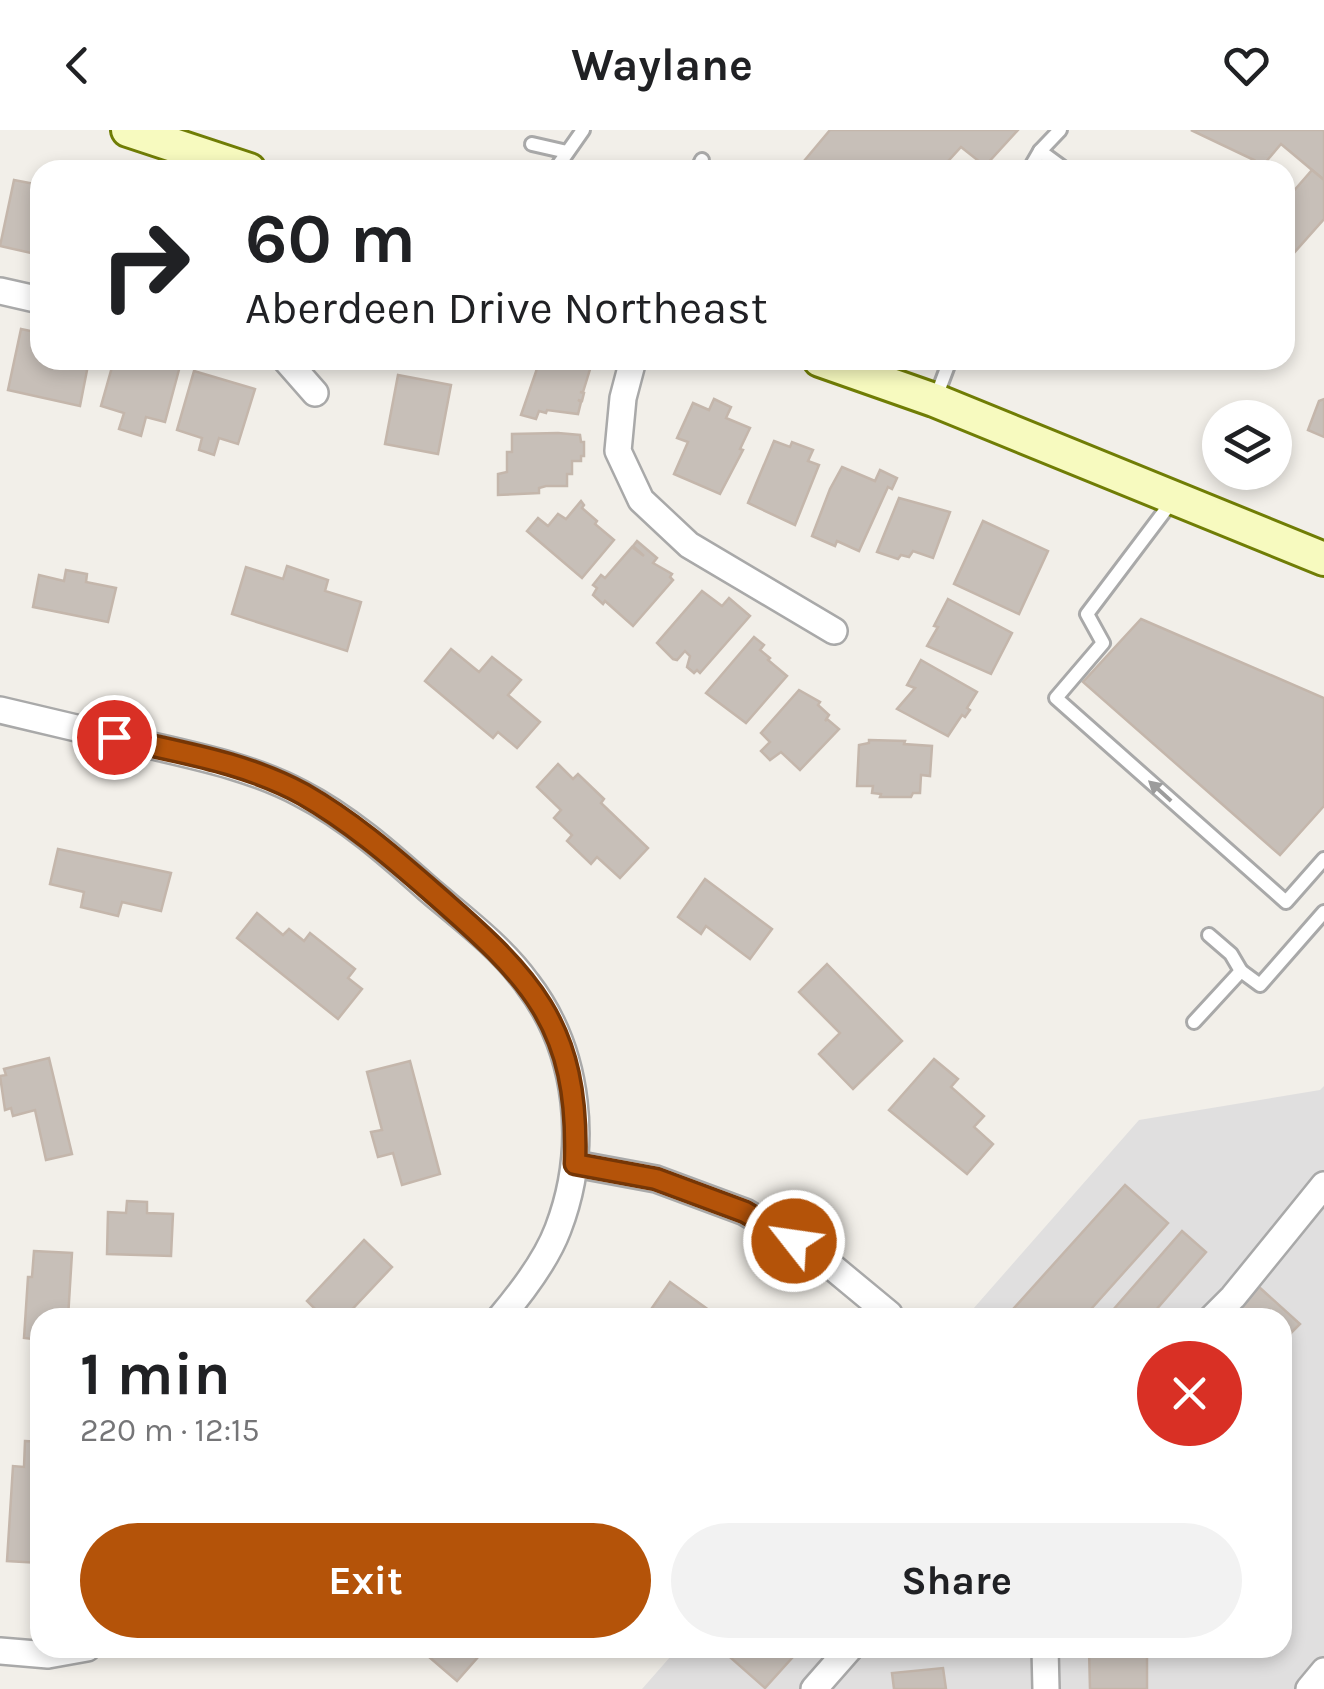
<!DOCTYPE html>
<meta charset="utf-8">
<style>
body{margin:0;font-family:Karla,sans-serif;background:#f2f2f2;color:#202124;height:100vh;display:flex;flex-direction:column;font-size:38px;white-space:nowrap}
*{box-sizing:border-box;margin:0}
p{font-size:32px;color:#757577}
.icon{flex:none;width:55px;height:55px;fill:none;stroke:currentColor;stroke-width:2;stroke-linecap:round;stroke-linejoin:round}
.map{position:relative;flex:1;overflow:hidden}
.sheet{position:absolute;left:30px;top:1178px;width:1262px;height:350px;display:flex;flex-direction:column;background:#fff;border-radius:30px;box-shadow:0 5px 15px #0003}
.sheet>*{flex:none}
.hud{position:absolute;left:30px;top:30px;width:1265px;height:210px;border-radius:30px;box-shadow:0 5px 15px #0003;background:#fff;color:#202124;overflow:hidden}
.controls{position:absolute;left:1202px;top:270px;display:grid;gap:20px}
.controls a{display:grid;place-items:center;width:90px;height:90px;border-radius:50%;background:#fff;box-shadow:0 5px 15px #0003;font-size:50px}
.pin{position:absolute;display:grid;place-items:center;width:85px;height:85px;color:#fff;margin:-42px;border:5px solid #fff;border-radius:50%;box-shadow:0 2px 10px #0007}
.me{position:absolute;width:110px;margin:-55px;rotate:300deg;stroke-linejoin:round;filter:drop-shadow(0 0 8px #0008)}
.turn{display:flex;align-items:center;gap:35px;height:210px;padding:0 50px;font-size:45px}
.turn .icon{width:130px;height:130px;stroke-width:2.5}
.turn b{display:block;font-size:70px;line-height:85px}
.round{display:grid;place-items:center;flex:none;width:105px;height:105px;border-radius:52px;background:#f2f2f2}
.overview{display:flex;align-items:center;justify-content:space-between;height:170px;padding:0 50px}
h1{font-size:60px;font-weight:700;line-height:75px}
.primary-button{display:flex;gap:20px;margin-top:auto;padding:20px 50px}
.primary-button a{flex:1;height:115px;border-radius:60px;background:#b45309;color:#fff;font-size:40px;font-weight:700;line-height:115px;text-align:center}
.primary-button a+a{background:#f2f2f2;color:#202124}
header{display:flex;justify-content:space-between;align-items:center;height:130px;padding:0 50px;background:#fff;font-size:45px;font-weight:700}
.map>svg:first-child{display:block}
.residential{fill:#e0dfdf}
.building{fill:#c7bfb8;stroke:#c4b6ab;stroke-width:2.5}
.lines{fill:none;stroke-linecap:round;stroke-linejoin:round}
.lane-casing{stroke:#a9a9a9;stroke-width:18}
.street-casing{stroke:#a9a9a9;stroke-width:30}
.secondary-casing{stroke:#707d05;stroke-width:38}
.lane{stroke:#fff;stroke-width:12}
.street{stroke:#fff;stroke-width:25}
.secondary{stroke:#f7fabf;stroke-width:32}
.oneway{fill:#9c9c9c}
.route-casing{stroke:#753606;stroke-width:25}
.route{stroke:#b45309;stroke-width:18}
</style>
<header><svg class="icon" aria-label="back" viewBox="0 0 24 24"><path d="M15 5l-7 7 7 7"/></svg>Waylane<svg class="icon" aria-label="heart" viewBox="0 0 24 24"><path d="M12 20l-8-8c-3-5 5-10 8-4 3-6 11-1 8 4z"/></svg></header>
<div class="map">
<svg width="1324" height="1559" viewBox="0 0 1324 1559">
<rect width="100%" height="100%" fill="#f2efe9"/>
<polygon class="residential" points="1324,956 1324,1559 642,1559 678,1518 1282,1518 1282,1188 966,1187 1139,990 1320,960"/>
<g class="building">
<polygon points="830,0 1018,0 985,36 961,17 940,40 803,40 799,37"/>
<polygon points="1191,0 1324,0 1324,50 1281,14 1259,40 1245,40 1254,30"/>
<polygon points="1312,40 1324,50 1324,89 1293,124 1285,117 1285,71"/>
<polygon points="14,50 40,55 40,125 0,116"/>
<polygon points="21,199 40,203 40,230 89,230 80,276 8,260"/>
<polygon points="114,230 158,230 180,236 165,292 146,287 141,306 119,299 124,283 101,276"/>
<polygon points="540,230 572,230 591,236 583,262 580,262 584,263 582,271 578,270 581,272 578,284 547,280 546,283 539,281 536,289 521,285"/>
<polygon points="194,241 255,259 238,314 219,308 214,325 199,320 202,308 177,300"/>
<polygon points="398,245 451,255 438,324 385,314"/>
<polygon points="714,269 731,277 726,288 750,298 740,319 743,320 720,364 674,344 688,312 677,308 693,273 709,280"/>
<polygon points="1324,269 1324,307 1308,300 1319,271"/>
<polygon points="558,303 580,305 581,312 584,312 584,326 581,326 581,331 572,331 572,344 567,344 567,356 546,356 539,358 539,363 498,365 498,344 507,342 507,322 512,322 512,304"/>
<polygon points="774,311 790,317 792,312 813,320 808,331 819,335 795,395 748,373"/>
<polygon points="842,337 875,351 880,340 897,348 892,359 888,357 859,421 837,411 835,416 812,406 830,359"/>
<polygon points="899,368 950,382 933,428 913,421 909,427 901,425 898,429 877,422"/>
<polygon points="581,371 584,375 582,378 597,391 595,394 614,410 582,448 527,401 538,388 548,396 558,384 566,389"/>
<polygon points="983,391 1048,421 1019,484 954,454"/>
<polygon points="637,411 657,428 653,433 672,444 670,447 673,450 633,496 605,471 603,474 593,465 597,458 593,455 601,445 605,448 632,417 644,426 633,416"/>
<polygon points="287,436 328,450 325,461 361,472 347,521 232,484 246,437 283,449"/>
<polygon points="66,440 87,444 86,452 116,458 108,492 33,477 39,445 64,451"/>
<polygon points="702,461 722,476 729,468 750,486 700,543 697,540 694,543 687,537 690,526 685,521 677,530 673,529 657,513"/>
<polygon points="948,469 1012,503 991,544 927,516 938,497 934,496"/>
<polygon points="1141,489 1324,568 1324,676 1280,725 1083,552"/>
<polygon points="754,507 764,515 760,520 770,528 768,530 787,546 746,593 706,563"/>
<polygon points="451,519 479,542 492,527 521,550 508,565 540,592 517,618 498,602 493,608 425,551"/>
<polygon points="921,530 977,562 967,578 970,580 965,587 962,585 948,606 897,579 915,558 907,555"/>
<polygon points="799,560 820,572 818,575 829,585 825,591 827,589 839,599 800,640 781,622 770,630 761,621 770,612 761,603"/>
<polygon points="869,610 905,611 904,614 932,616 930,646 921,645 920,663 913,663 911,667 880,667 881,664 872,663 873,656 857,656 859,615 869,613"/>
<polygon points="558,634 573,649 578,644 604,669 601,673 648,718 620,748 597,727 591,734 567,711 572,705 554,688 561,680 537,657"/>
<polygon points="58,719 171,743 161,781 122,772 118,786 81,777 84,762 50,754"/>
<polygon points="705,749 772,799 750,829 706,796 701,804 678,787"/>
<polygon points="257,783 283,805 289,799 304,811 310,803 355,839 348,848 362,859 338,889 237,808"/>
<polygon points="827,834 902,911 853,959 819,924 840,903 799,862"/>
<polygon points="49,928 72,1024 46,1030 35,980 13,986 11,978 5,980 0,946 6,945 4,939"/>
<polygon points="934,929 958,949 951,957 984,986 974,997 993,1014 967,1044 889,980"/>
<polygon points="410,931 440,1044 402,1055 393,1023 378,1027 371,1002 382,1000 367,942"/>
<polygon points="1125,1055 1168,1093 1083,1188 1005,1188"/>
<polygon points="127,1071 147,1072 147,1083 173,1084 171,1126 107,1124 108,1082 126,1083"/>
<polygon points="1182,1101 1206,1122 1149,1188 1106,1188"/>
<polygon points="364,1110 392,1137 344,1188 324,1188 307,1171"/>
<polygon points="34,1121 72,1123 68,1188 40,1188 40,1228 32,1228 33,1209 24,1208 28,1147 32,1147"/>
<polygon points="670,1152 713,1183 709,1188 645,1188"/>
<polygon points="1259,1157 1300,1194 1282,1212 1282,1188 1232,1188"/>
<polygon points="25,1311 40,1312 40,1433 7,1431 13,1336 24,1337"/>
<polygon points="425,1518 486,1518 457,1551 422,1521"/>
<polygon points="726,1518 801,1518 765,1558 723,1521"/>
<polygon points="1089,1518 1147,1518 1147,1559 1090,1559"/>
<polygon points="943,1538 946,1559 894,1559 892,1543"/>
</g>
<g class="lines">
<defs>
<g id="lane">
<polyline points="532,14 567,22"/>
<polyline points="1040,21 1066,40"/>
<polyline points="555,40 583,0"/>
<polyline points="697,40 702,30"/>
<polyline points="1029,40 1040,21 1060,0"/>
<polyline points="1124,40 1140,39"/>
<polyline points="935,270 950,230"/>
<polyline points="1173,370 1087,484 1103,513 1056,568 1286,772 1324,729"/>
<polyline points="1209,805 1231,824 1241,841"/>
<polyline points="1194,892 1241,841 1260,855 1324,782"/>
</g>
<g id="street">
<polyline points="0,161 40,170"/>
<polyline points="286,230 315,263"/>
<polyline points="633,230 623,268 618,321 641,370 689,415 834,501"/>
<path d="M0 580C49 592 99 603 148 615 200 627 253 638 300 663 347 687 389 724 428 759 462 788 500 816 527 853 580 922 589 1018 558 1099 546 1131 522 1162 500 1188"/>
<polyline points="575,1034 656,1049 745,1082 819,1126 889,1184"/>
<polyline points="1212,1188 1233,1167 1324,1055"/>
<polyline points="1045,1518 1046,1559"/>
<polyline points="0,1521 48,1525 87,1518"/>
<polyline points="814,1559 850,1518"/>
<polyline points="1309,1559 1324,1541"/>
</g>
<g id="secondary">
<polyline points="128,0 249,40"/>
<polyline points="820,230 934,270 1324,429"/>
</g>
</defs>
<use href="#lane" class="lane-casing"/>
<use href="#street" class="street-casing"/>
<use href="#secondary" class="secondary-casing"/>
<use href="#lane" class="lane"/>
<use href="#street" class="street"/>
<use href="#secondary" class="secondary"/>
</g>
<defs><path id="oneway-solid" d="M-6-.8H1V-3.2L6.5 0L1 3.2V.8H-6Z" transform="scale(2.5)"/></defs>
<use class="oneway" href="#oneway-solid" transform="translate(1160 661) rotate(-138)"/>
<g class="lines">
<defs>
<path id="route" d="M114 607C177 622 245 632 303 664 349 690 390 725 430 760 530 847 580 893 575 1034L656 1049 745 1082 794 1111"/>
</defs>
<use href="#route" class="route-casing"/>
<use href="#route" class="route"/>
</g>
</svg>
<div class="controls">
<a><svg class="icon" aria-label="layers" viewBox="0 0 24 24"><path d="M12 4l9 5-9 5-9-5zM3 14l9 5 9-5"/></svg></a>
</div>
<div class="pin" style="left:114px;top:607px;background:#d93025"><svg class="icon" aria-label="arrive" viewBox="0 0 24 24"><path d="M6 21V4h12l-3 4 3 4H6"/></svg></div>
<svg class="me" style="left:794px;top:1111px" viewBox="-20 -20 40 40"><circle r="17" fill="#b45309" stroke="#fff" stroke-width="3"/><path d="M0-11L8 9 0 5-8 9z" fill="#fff"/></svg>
<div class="hud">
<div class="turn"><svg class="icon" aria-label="right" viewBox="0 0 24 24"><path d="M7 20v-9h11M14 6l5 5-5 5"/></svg><div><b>60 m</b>Aberdeen Drive Northeast</div></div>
</div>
<section class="sheet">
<div class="overview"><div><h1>1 min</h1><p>220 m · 12:15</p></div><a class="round" style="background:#d93025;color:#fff"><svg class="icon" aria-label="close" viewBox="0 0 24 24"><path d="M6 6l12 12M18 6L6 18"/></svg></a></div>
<div class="primary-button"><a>Exit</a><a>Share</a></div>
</section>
</div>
